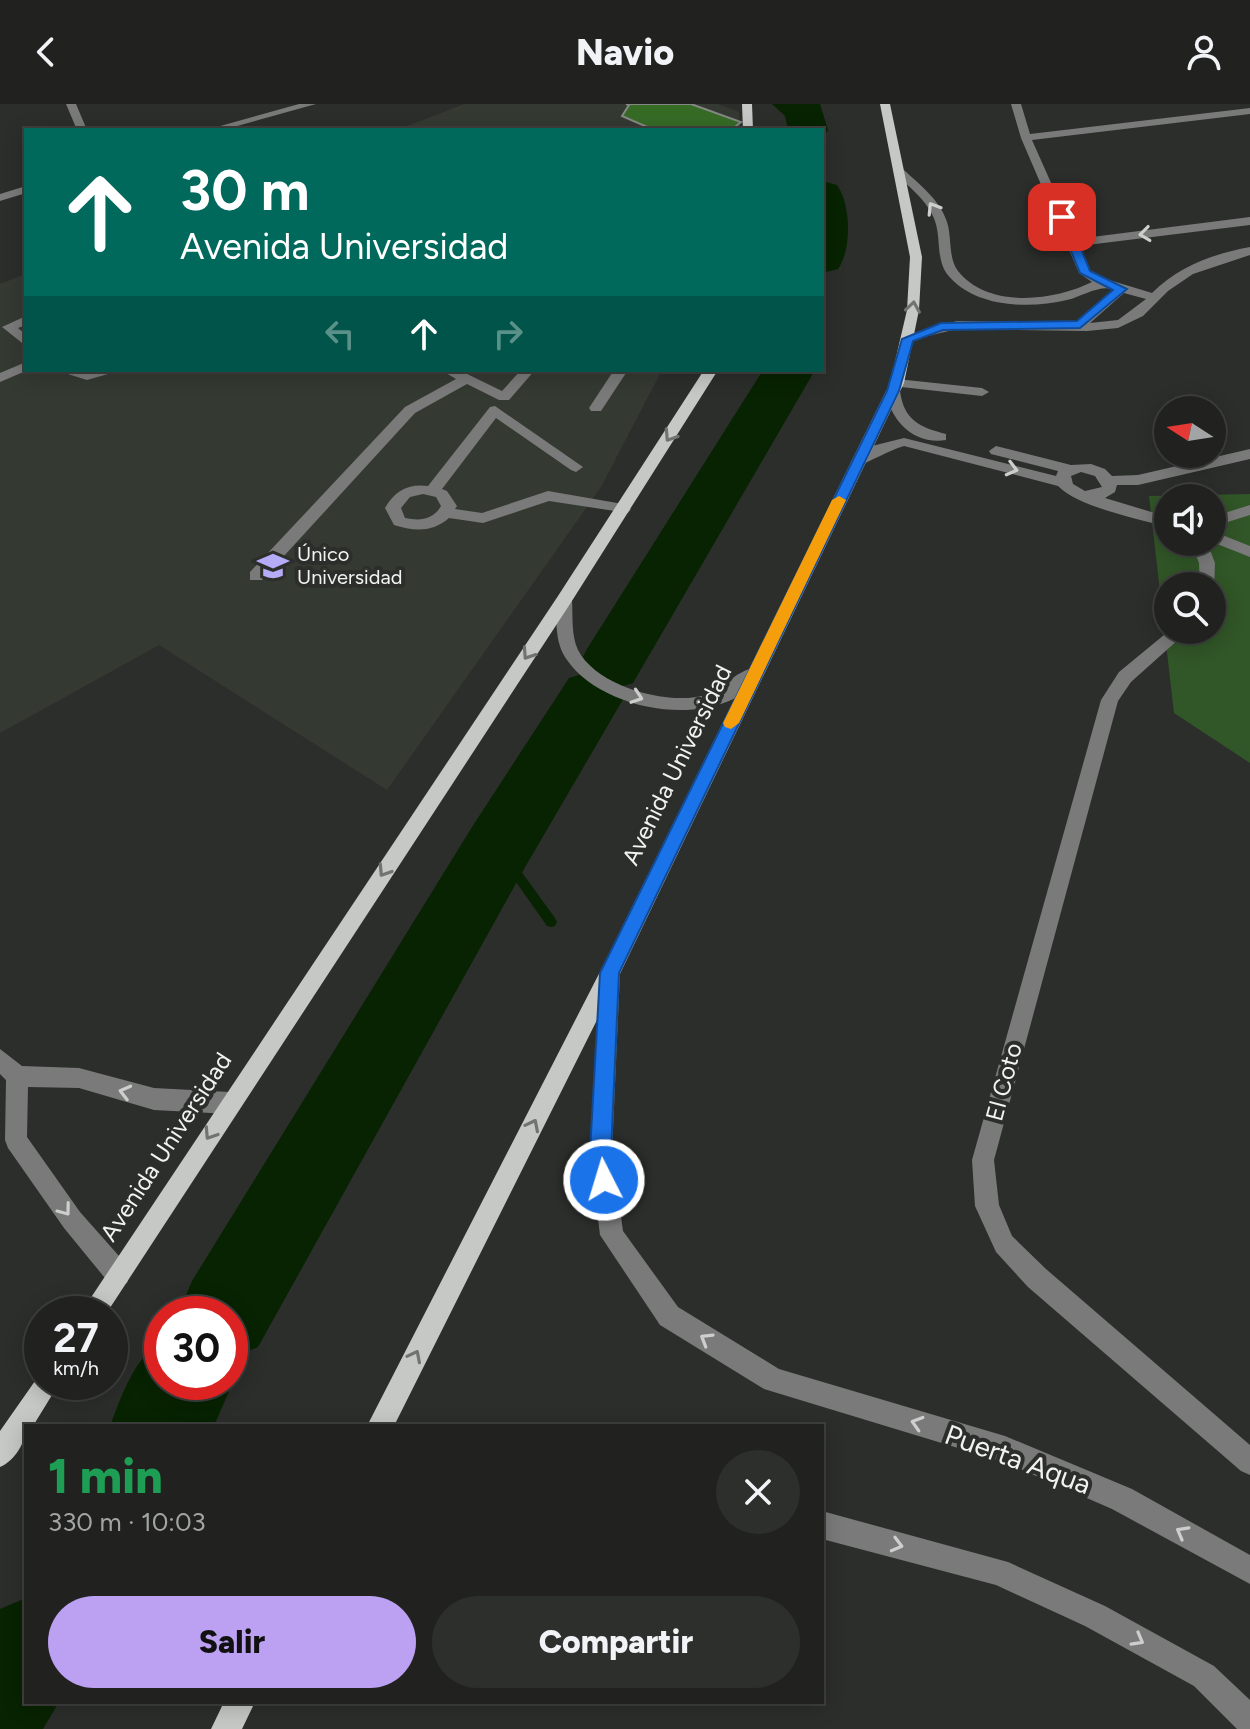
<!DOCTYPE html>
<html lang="es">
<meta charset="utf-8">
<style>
body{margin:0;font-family:Figtree,sans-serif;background:#2d2f2d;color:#f1f3f6;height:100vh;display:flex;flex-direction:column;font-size:30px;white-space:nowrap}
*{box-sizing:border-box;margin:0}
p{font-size:26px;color:#a2a4a5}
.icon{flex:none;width:44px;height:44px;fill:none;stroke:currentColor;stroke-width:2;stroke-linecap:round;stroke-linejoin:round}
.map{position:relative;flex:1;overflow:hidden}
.panel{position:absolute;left:24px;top:1320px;width:800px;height:280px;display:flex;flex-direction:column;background:#212220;border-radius:0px;box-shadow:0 4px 20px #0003,0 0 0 2px #3e3f3e}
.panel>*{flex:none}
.top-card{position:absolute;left:24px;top:24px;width:800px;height:244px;border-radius:0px;box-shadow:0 4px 20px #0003,0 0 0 2px #3e3f3e;background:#00695c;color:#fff;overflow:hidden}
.needle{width:52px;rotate:282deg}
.fabs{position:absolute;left:1154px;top:292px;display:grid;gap:16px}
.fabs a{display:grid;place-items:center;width:72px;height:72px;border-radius:50%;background:#212220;box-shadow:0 4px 20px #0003,0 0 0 2px #3e3f3e;font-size:40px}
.speed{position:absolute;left:24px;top:1192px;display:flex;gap:16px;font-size:40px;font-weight:700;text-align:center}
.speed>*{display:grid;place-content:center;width:104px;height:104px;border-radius:50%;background:#212220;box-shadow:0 4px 20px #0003,0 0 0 2px #3e3f3e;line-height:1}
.speed small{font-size:20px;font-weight:400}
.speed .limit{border:12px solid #d22;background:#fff;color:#111}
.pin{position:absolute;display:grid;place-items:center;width:68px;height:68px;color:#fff;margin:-34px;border-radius:16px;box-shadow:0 4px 12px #0006}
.me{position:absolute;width:88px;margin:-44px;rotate:355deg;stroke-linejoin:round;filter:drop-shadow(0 0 6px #0008)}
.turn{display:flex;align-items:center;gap:28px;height:168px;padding:0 24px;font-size:36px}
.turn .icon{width:104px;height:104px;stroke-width:2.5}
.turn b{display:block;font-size:56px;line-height:68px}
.lanes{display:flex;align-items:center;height:76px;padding:0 24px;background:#0003;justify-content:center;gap:40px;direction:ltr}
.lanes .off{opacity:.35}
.round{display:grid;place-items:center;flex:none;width:84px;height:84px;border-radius:42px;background:#2d2f2d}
.overview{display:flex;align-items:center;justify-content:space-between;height:136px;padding:0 24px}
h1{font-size:48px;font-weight:800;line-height:60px;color:#1e9e55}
.action{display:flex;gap:16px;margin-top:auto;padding:16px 24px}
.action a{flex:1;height:92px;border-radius:48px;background:#bca0f2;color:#111;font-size:32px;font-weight:800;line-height:92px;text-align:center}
.action a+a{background:#2d2f2d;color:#f1f3f6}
header{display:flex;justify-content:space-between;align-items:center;height:104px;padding:0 24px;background:#212220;font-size:36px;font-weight:800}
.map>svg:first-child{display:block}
.built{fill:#343a32}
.green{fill:#315627;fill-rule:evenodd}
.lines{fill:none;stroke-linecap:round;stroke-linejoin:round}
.stream{fill:#072301;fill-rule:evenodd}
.river{fill:#072301;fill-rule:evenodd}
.building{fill:#366b26;stroke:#858884;stroke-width:2}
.minor{fill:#797a79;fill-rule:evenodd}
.major{fill:#c5c8c4;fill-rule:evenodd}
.oneway{stroke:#cdcfcd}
.oneway2{stroke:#717370}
.route{fill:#1a73e8;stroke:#114b97;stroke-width:2}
.slow{fill:#f59e0b}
.labels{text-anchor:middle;stroke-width:8;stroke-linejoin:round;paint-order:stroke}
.far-poi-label{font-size:20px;fill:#f1f3f1;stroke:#2c2e2b;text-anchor:start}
.street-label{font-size:24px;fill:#f1f3f1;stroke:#2c2e2b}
.near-street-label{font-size:28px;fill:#f1f3f1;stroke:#2c2e2b}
</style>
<header><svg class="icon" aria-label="back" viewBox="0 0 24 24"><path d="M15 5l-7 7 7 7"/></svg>Navio<svg class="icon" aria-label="person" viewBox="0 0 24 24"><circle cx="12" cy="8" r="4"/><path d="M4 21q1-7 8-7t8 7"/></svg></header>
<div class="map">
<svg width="1250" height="1625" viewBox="0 0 1250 1625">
<rect width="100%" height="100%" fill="#2c2e2b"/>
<g class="built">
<polygon points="464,0 718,0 739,8 740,26 397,26"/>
<polygon points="26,170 26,266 662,266 601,383 387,686 159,541 0,629 0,180"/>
</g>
<path class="green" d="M1250 390V659L1174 609 1149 392ZM1168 394H1212V438H1168ZM1168 482H1212V526H1168Z"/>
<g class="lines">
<polygon class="stream" points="498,739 502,741 555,814 557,818 555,822 551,823 547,822 494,747 492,744 494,741"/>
<g class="river">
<polygon points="772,0 820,0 828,26 822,35 822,26 788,26 785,12"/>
<path d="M822 77 837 81C851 101 852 145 838 165L822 169Z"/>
<polygon points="763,266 815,266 633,579 620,583 625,592 524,765 258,1243 230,1255 230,1210 178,1210 192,1177 472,723 569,574 582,570 578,562 587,545"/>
<path d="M162 1239V1278H230V1270L233 1278 214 1322H110C120 1296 135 1250 162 1239Z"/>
<polygon points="26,1494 26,1598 59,1598 43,1625 0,1625 0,1505"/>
</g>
</g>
<polygon class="building" points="626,0 691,0 741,18 731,26 654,26 622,12 629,1"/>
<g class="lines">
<g class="minor">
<polygon points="66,0 76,0 87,26 77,26"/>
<polygon points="299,0 316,0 223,26 206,26"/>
<path d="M1011 0H1021L1030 30 1250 4V10L1032 36 1076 135 1250 113V121L1079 142 1090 167 1106 175 1152 189C1179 162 1213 150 1250 143V151L1193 170 1168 187 1143 212 1118 224 1087 227 957 225 903 238V232L957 217 1075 219 1113 185C1098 181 1083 192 1067 196 1029 205 974 204 947 170 936 155 941 134 935 117 928 97 910 84 896 70V66H904C920 81 940 96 947 118 952 133 948 154 958 167 988 205 1054 197 1092 178L1079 169 1021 34ZM1124 189 1146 195 1118 216 1090 219Z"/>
<polygon points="26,82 26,89 0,97 0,90"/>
<polygon points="26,212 26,221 18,224 26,231 26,242 2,223"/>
<polygon points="26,258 28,266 0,278 0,269"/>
<polygon points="55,266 122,266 87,276"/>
<polygon points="441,266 459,266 502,287 521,266 535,266 509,296 499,296 467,280 415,309 262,476 250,476 250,468 405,303 456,275"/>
<polygon points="614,266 628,266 601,307 591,307 589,304"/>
<polygon points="897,275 982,284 989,288 982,292 892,282 890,279"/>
<path d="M893 283 900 287C904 316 919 323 946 330V336C914 341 890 317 886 287Z"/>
<path d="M495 302 583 363 576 368 571 366 496 314 442 385 447 387 457 402 455 405 482 409 548 387 623 400 631 405 628 409 549 397 483 419 449 414C432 429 413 427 394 421L385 404C394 387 409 379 428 382L490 303ZM423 390 436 393 441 402C433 416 420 417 405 414L401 404 410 393Z"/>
<path d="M904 334 1056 372 1058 367 991 350 989 347 996 342 1071 361 1091 360 1105 365 1112 372 1138 371 1250 345V355L1138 381H1117L1115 388 1105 394 1168 413V423C1139 415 1078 403 1058 382L904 342C887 347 874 356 858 362L851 357 872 342ZM1081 368 1095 372 1102 383 1085 387 1073 380 1071 372Z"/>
<polygon points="1250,401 1250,411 1212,423 1212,413"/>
<polygon points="1212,427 1250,442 1250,453 1212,438"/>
<polygon points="1191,438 1207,438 1215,459 1214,486 1212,482 1200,482 1199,459"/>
<path d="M564 490 572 496C573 512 571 531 578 546 597 583 669 602 706 591 723 585 744 559 761 565L764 569C724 629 604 610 567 556 554 538 557 516 556 496Z"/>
<polygon points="1170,526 1189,526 1131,578 1118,597 994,1056 999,1101 1012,1132 1046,1165 1250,1341 1250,1371 1241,1367 1028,1183 996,1148 975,1102 972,1056 1101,596 1119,568"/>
<polygon points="610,860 617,862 620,869 612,1048 623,1127 678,1203 779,1265 1005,1332 1132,1385 1250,1451 1250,1480 1112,1405 1004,1358 764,1285 660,1221 600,1131 590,1048 600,869 603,862"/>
<polygon points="0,945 22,962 79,964 154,984 230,988 238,991 241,999 238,1007 230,1010 154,1006 79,984 28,983 27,1033 80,1108 127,1161 130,1170 127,1179 118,1182 109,1179 64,1124 8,1044 5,1036 6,976 0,970"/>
<polygon points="822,1407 1008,1458 1105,1502 1214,1562 1250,1596 1250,1625 1237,1625 1194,1582 1085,1522 996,1481 822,1435"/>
</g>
<g class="major">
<polygon points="742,0 752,0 753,26 743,26"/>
<polygon points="880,0 890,0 922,153 919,206 904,279 617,876 394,1322 367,1322 603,862 890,279 907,206 910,153"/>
<polygon points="704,266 718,266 570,500 106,1210 80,1210 558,492"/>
<path d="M42 1267V1278H60L33 1322H26C26 1338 15 1357 0 1363V1327Z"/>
<polygon points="224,1598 255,1598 242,1625 211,1625"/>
</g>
</g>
<defs><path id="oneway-chevron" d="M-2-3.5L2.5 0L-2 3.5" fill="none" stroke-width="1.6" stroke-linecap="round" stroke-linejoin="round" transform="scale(2)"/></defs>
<g class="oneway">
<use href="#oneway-chevron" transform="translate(933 104) rotate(-122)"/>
<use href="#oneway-chevron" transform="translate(1145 130) rotate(173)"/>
<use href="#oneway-chevron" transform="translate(1012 365) rotate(15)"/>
<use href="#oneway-chevron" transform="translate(637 593) rotate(19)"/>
<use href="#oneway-chevron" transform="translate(125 988) rotate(-166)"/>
<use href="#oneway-chevron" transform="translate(65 1106) rotate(53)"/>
<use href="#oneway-chevron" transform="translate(706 1235) rotate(-149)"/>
<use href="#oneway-chevron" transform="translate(917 1319) rotate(-163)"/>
<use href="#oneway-chevron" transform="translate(1182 1428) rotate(-151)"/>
<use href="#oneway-chevron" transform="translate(897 1441) rotate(15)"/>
<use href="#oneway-chevron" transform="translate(1138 1536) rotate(29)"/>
</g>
<g class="oneway2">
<use href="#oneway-chevron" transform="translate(913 203) rotate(-81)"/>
<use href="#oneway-chevron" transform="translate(670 332) rotate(123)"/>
<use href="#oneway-chevron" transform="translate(528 550) rotate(124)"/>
<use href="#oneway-chevron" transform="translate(384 767) rotate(123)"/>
<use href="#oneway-chevron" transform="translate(533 1021) rotate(-63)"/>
<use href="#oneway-chevron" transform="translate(210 1030) rotate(123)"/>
<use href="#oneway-chevron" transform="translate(415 1252) rotate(-63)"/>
</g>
<polygon class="route" points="1062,110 1068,113 1090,167 1127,185 1080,224 943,226 913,237 899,287 619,869 611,1048 615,1076 612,1083 604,1086 597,1083 590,1048 600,869 887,287 902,235 941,219 1077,217 1113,186 1080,169 1057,113"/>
<polygon class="slow" points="839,392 846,396 739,619 731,625 725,623 723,619 832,396"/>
<defs>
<symbol id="university-bare" viewBox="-9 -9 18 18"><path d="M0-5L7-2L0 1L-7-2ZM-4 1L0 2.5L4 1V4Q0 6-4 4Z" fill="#b5acf8" stroke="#2c2e2b" stroke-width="2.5" paint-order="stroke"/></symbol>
</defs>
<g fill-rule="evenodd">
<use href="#university-bare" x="251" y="440" width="44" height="44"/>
</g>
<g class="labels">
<g class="far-poi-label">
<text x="297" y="457">Único<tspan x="297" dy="23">Universidad</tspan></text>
</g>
<g class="street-label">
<text transform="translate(677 661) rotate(-64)" y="8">Avenida Universidad</text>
<text transform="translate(1004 978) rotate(-75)" y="8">El Coto</text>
<text transform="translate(166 1043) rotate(-57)" y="8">Avenida Universidad</text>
</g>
<g class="near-street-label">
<text transform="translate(1018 1355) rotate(20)" y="10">Puerta Aqua</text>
</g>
</g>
</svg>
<div class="fabs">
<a><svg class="needle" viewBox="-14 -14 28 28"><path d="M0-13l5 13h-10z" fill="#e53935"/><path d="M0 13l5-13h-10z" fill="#a2a4a5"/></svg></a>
<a><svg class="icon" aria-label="sound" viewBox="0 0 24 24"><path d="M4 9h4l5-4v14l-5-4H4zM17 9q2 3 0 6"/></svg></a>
<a><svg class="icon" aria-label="search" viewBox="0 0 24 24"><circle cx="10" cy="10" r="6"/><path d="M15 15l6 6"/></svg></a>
</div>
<div class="speed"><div>27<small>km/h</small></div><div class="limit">30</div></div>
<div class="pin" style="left:1062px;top:113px;background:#d93025"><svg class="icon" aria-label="arrive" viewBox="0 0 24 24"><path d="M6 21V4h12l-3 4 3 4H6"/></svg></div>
<svg class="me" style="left:604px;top:1076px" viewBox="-20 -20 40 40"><circle r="17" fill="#1a73e8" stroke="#fff" stroke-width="3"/><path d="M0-11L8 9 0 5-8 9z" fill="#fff"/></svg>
<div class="top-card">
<div class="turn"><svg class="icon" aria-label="ahead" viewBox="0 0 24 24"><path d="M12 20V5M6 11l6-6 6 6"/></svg><div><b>30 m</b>Avenida Universidad</div></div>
<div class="lanes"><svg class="icon off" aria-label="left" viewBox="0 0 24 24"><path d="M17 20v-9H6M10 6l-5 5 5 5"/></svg><svg class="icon" aria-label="ahead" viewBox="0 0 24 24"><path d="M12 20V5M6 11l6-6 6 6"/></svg><svg class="icon off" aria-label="right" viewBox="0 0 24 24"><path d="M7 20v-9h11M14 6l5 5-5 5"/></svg></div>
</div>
<section class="panel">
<div class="overview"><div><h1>1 min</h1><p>330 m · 10:03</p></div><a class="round"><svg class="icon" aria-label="close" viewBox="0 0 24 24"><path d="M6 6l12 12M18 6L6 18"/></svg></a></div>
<div class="action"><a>Salir</a><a>Compartir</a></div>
</section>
</div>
